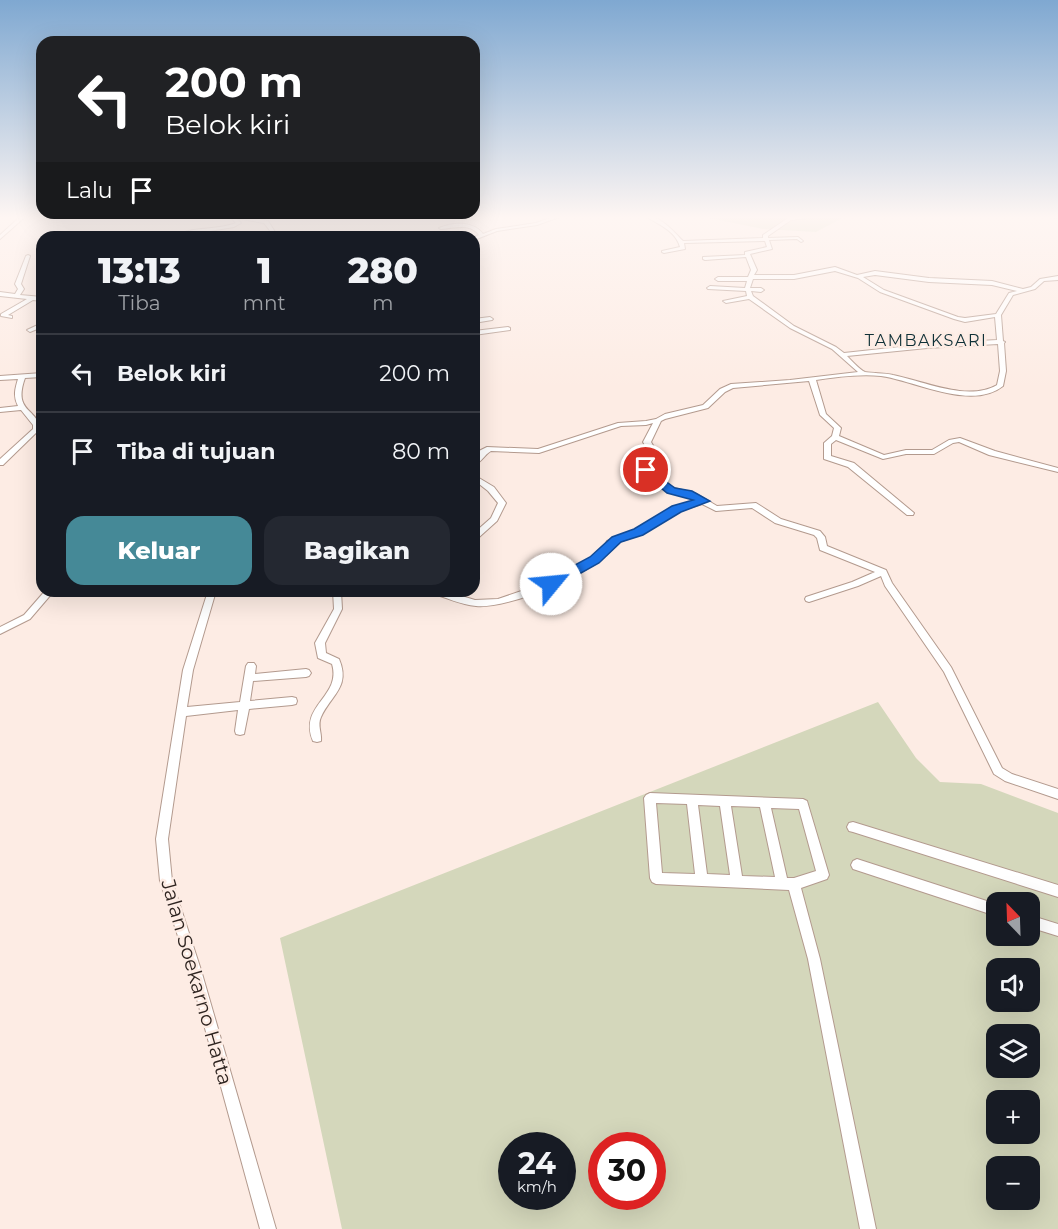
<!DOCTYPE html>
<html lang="id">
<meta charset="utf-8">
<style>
body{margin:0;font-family:Montserrat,sans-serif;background:#242831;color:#f1f3f6;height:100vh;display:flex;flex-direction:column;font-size:22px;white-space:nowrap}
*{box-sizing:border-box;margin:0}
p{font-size:20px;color:#9ea1a6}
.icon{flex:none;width:33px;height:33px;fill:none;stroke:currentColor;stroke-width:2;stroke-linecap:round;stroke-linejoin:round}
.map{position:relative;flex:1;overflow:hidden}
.side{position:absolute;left:36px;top:231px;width:444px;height:366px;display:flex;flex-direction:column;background:#171b24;border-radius:18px;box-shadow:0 6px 24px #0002}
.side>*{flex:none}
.top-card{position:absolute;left:36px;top:36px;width:444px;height:183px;border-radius:18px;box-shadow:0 6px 24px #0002;background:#202124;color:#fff;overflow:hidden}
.needle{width:39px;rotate:337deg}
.tools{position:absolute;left:986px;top:892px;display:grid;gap:12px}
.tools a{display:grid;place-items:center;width:54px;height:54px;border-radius:12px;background:#171b24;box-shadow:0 6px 24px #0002;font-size:30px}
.speed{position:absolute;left:498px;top:1132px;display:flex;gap:12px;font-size:30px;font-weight:700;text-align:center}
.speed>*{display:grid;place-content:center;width:78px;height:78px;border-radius:50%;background:#171b24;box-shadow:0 6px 24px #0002;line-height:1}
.speed small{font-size:15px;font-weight:400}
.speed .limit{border:9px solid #d22;background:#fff;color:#111}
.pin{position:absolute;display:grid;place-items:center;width:51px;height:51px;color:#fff;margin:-26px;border:3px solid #fff;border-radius:50%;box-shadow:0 2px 6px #0007}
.me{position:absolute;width:66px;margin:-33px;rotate:62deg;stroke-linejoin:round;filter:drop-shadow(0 0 4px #0008)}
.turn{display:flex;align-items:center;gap:21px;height:126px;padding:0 30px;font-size:27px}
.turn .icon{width:78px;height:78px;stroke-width:2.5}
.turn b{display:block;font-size:42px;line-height:51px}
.then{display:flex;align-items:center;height:57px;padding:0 30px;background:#0003;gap:12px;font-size:22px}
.eta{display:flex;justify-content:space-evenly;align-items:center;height:102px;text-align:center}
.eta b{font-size:36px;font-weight:800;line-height:42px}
.button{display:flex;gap:12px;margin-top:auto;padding:12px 30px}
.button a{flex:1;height:69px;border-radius:18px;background:#458997;color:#fff;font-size:24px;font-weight:800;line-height:69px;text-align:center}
.button a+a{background:#242831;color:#f1f3f6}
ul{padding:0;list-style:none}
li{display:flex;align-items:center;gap:18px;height:78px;padding:0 30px;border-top:2px solid #363941}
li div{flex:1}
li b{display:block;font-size:22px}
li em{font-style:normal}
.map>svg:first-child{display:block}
.green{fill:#d4d7bb;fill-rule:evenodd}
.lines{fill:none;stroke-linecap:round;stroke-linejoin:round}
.minor-casing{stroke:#b39a8e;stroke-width:2}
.minor{fill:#fff;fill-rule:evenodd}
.route{fill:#1a73e8;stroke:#114b97;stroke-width:1.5}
.labels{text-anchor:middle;stroke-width:5;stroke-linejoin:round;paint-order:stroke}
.far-quarter-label{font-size:16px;letter-spacing:1.5px;fill:#0f3037;stroke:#fdece4}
.near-street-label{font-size:20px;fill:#2e2420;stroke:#fdece4}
</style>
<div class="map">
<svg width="1058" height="1229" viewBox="0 0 1058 1229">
<rect width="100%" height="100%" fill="#fdece4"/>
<g class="green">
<polygon points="699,216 846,216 816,232 763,229"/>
<path d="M878 702 916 758 940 782 981 784 1058 813V1229H342L280 938ZM996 903H1029V936H996ZM996 969H1029V1002H996ZM996 1035H1029V1068H996ZM996 1101H1029V1134H996ZM512 1146H562V1197H512ZM602 1146H652V1197H602ZM996 1167H1029V1200H996Z"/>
</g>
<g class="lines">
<defs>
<g id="minor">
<polygon points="21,216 26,216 0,239 0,235"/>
<path d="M230 216H244L268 221 275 232 276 237H272L271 232 264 223 236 218 241 223 234 227 172 237C191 226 215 231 236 223Z"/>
<path d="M555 216H562L537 225 497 231 474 240V237L479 235C470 223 454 228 441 229L439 228C452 223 473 220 483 234L496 229 536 223Z"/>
<path d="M645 216C661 216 672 230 683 241L763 238V235L788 218 824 216 791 220 768 236V238L798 237 803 241 801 242 797 239 769 240 772 249 750 254 757 270 754 275H794L835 267 857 275 875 271 929 278 992 281 1023 289 1031 287 1040 279 1058 276V280L1044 281 1035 289 1013 295 1001 315 1003 341 1005 342 1004 343 1006 371 1003 386C972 411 916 381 881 376 859 374 837 377 816 380L826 414 841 428 839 436 884 455 906 450H932L949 440 960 438 995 451 1058 468V472L989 455 959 442 953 443 934 454H906L883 459 836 440 831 444V456L854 463 914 513 913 515H907L848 467 824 459V443L832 436 834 428 820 415 809 381 733 388 725 392 708 408 665 419 661 421 651 442 658 454 649 464 652 472 671 487 697 494 717 506 756 503 781 519 820 531 825 537 827 546 886 570 892 583 951 667 1002 768 1012 774 1058 789V799L1005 781 994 774 944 672 885 586 881 576 858 586 809 602 806 601 805 599 806 597 852 582 875 572 820 550 817 538 814 535 775 523 752 508 716 511 702 504 680 511 641 534 614 544V547C593 574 509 609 476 606 461 605 445 597 431 593L430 591H445L475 600 498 599 548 582 585 562 604 548 607 541 635 530 674 507 696 501C688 496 678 495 668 491 657 487 646 475 641 464L650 454 643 442 653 423 646 425 621 426 539 453 491 451C484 455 481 463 474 465V458L479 451 487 447 538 449 618 423 646 421 656 419 665 414 703 405 720 389 731 384 790 380 858 372 832 349 790 328 749 299 726 303 723 301 747 296 746 291 708 289 707 288 710 286 745 288 747 281H718L715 279 718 277H748L751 270 746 257 705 260 703 259V257L745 255V252L767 247 765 241 684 243 685 249 664 253 662 252V251L680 247C676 231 658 224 645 216ZM835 271 858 278 880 292 954 319 965 322 995 317 997 340 927 344 844 353 836 347 794 326 753 296 751 291 761 292 764 290 761 288H750L753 279H794ZM875 275 929 282 992 285 1017 291 1009 293 996 314 965 318 958 317 884 290 863 277ZM998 344 1000 371 997 385C967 402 924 381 893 375 886 373 869 373 865 372 859 369 852 361 847 356L927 348Z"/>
<polygon points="979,216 1027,216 1025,217"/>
<polygon points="1052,216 1058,216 1058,218 1052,217"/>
<polygon points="28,255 30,256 21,284 24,289 20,295 42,297 42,301 33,300 8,315 12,316 12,318 1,316 1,314 27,299 0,296 0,292 15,294 18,289 15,284 26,256"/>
<polygon points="490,317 493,319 492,320 474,323 474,319"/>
<polygon points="42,323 42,327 30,332 27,330"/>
<polygon points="508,327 510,328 510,330 474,335 474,331"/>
<path d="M42 373V377L25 378C12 414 40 408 39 430L3 465H0V459L33 429V425L21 410 0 412V408L18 406C13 396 15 389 18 379L0 380V376Z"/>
<polygon points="474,475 494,487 506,503 497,521 477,539 474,540 474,533 491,518 498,503 488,491 474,480"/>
<polygon points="45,591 54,591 30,619 0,634 0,627 24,615"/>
<polygon points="208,591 216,591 193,670 187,707 240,702 246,666 248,663 254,663 256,666 255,674 306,669 309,670 311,673 309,676 306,677 253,681 250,701 292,697 296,698 297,701 296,704 292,705 249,709 244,734 240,735 236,734 235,731 238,710 186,716 168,839 172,881 201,970 276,1229 260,1229 189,970 160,881 156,839 183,670"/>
<path d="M333 591H341L342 609 325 643 326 653 339 659C351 687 331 695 321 717 317 725 322 733 321 741L317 742 313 741C298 705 342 697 332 664L318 658 315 643 334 609Z"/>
<path d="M650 793 803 799 807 801 829 875 827 879 801 888 820 959 876 1229H860L808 959 789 890 656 884 652 882 650 878 644 798 646 795ZM656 803 687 804 695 874 662 873ZM698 805 720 806 730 875 707 874ZM731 806 760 807 775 877 742 876ZM771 808 799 809 816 871 794 878H787Z"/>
<polygon points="853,822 1058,885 1058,897 853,832 849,831 847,827 849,823"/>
<polygon points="857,859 996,904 996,916 853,869 851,865 853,861"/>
<polygon points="1029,915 1058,924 1058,936 1029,927"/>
</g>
</defs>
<use href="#minor" class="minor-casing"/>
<use href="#minor" class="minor"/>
</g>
<linearGradient id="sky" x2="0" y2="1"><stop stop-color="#7fa8d1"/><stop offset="0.56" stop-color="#fef6f3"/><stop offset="1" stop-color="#fef6f3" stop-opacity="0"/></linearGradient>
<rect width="1058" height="388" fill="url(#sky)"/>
<polygon class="route" points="646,467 675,488 692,491 710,501 681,512 643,535 621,542 599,563 556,587 547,587 545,584 547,580 590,557 612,537 634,529 672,506 693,500 667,493 642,472 641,470"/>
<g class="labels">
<g class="far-quarter-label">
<text x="926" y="346">TAMBAKSARI</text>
</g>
<g class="near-street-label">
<text transform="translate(197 982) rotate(74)" y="7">Jalan Soekarno Hatta</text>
</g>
</g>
</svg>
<div class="tools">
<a><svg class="needle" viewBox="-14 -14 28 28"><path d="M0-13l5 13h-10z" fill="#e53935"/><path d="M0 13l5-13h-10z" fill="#9ea1a6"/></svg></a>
<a><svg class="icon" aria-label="sound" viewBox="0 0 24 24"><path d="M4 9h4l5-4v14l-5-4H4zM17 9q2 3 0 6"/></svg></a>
<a><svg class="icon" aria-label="layers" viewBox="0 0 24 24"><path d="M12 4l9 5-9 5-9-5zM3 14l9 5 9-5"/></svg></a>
<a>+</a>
<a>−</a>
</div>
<div class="speed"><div>24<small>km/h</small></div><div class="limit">30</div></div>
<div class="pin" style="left:646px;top:470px;background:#d93025"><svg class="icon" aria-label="arrive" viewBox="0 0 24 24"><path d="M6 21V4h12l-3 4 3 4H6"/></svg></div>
<svg class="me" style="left:551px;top:584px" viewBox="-20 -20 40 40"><circle r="19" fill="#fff"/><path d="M0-13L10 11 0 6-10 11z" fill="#1a73e8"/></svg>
<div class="top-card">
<div class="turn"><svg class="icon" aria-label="left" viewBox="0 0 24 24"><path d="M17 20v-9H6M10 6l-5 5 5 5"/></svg><div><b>200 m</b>Belok kiri</div></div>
<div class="then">Lalu<svg class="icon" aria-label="arrive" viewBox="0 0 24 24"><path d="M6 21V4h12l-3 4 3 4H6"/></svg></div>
</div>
<section class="side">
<div class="eta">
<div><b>13:13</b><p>Tiba</p></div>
<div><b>1</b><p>mnt</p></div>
<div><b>280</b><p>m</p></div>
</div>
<ul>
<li><svg class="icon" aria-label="left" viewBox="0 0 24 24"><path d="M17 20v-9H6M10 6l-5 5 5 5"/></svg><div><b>Belok kiri</b></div><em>200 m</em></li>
<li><svg class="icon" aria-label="arrive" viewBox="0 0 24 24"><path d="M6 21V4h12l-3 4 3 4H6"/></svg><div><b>Tiba di tujuan</b></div><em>80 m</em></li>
</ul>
<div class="button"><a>Keluar</a><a>Bagikan</a></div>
</section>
</div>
